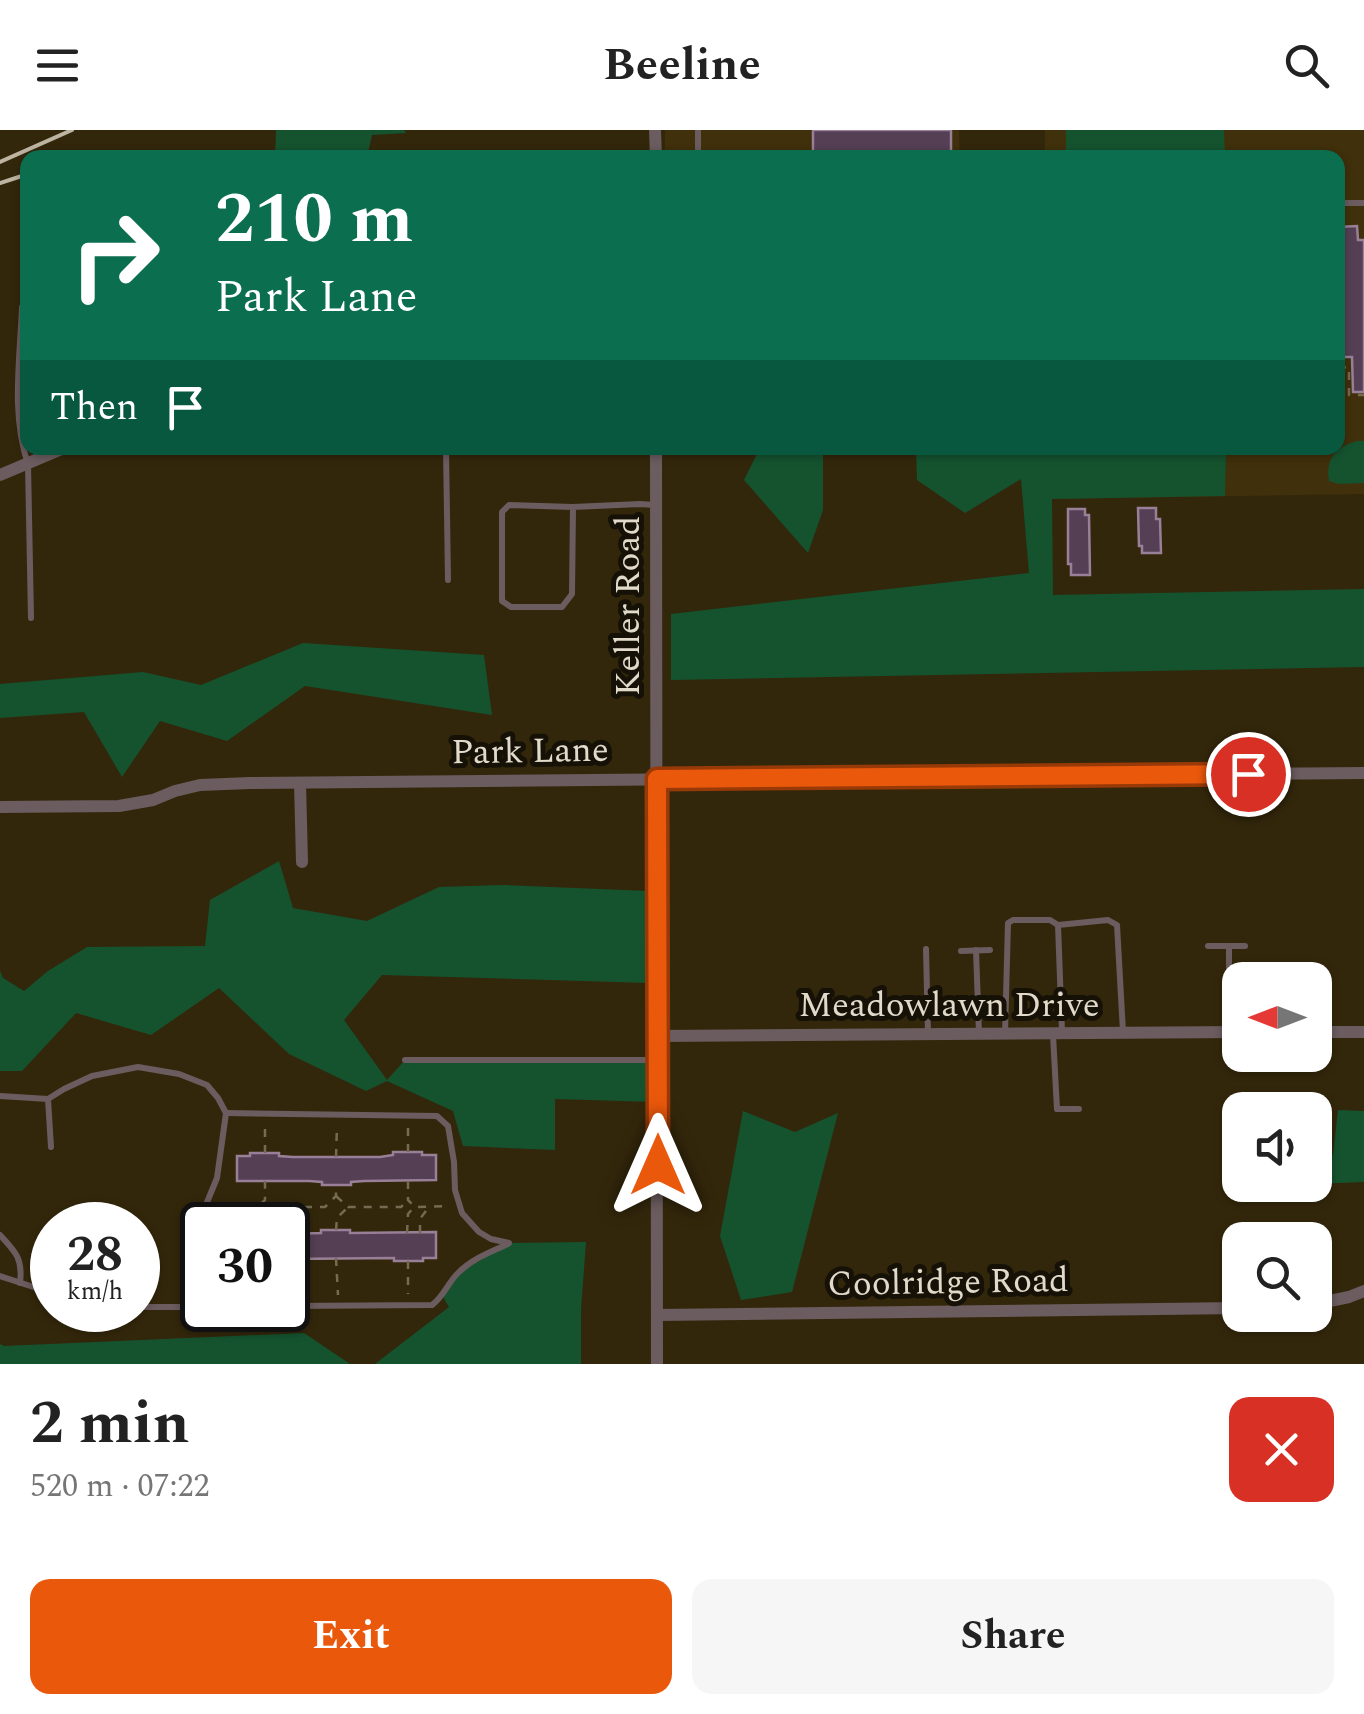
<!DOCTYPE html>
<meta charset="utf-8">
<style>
body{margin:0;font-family:Spectral,serif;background:#f6f6f6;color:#222;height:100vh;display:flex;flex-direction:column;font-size:38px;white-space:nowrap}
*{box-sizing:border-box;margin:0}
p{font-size:32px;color:#767676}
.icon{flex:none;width:55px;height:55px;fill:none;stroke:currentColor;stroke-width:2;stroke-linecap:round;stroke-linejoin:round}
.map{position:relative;height:1234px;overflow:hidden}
.sheet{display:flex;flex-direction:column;background:#fff;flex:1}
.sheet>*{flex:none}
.guide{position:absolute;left:20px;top:20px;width:1325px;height:305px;border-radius:20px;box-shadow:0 2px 8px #0004;background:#0b6e4f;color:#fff;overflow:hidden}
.needle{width:65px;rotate:270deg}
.tools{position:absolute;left:1222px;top:832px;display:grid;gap:20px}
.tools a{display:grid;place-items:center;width:110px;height:110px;border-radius:20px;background:#fff;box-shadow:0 2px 8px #0004;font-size:50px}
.speed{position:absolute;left:30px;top:1072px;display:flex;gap:20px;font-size:50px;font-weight:700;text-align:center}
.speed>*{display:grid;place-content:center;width:130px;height:130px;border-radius:50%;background:#fff;box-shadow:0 2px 8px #0004;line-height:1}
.speed small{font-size:25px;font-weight:400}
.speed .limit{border:5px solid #111;border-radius:15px;background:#fff;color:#111}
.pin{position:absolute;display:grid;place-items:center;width:85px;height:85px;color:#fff;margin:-42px;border:5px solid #fff;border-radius:50%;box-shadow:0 2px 10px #0007}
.me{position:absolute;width:110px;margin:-55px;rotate:0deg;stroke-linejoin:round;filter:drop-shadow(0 0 8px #0008)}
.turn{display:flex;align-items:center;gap:35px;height:210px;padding:0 30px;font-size:45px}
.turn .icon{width:130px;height:130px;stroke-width:2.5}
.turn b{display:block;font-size:70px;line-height:85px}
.then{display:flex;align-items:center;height:95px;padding:0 30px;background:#0003;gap:20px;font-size:38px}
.round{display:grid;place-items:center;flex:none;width:105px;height:105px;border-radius:20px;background:#f6f6f6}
.overview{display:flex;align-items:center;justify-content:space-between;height:170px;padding:0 30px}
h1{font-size:60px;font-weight:700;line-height:75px}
.button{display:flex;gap:20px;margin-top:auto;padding:20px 30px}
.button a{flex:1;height:115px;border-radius:20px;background:#ea580c;color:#fff;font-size:40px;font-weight:700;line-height:115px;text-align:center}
.button a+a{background:#f6f6f6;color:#222}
header{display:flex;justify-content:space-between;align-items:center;height:130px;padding:0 30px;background:#fff;font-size:45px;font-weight:700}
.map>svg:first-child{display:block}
.built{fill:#40300b}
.green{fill:#15532f}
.building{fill:#553f54;stroke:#998098;stroke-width:2.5}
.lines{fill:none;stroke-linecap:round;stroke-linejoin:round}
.path{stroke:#756b53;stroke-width:2.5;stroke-dasharray:8 8;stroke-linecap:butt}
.lane{stroke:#6b5c5f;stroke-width:6}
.street{stroke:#6b5c5f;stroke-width:12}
.rail{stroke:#bdb4a2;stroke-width:4}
.route-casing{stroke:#983908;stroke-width:25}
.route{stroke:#ea580c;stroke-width:18}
.labels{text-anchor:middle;stroke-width:10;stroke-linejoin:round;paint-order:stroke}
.street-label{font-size:35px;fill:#e1d9c9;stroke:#161106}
</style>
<header><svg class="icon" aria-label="menu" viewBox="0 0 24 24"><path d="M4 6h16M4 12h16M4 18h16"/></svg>Beeline<svg class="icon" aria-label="search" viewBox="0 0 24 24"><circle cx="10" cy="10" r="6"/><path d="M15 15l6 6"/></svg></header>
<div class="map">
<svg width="1364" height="1234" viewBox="0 0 1364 1234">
<rect width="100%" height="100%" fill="#33270b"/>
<g class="built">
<polygon points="665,0 959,0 960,27 665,27"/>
<polygon points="1045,0 1364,0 1364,364 1052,369 1051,318 1338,318 1338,28 1045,27"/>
</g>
<g class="green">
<polygon points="276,0 404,0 406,3 372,5 367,27 275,28"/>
<polygon points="1066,0 1224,0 1225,27 1070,27 1066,23"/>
<path d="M1357 311H1364V353L1339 354 1329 351C1325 329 1336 317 1357 311Z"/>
<polygon points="760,318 823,318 823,380 808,423 744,350"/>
<polygon points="916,318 1063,318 1067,323 1226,318 1225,366 1052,369 1053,465 1364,459 1364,537 671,550 671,484 1029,443 1021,349 965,383 917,350"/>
<polygon points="303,513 484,525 492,585 305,556 227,611 160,591 122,647 84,582 0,588 0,554 143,542 201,555"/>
<polygon points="279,731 293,778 367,791 439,757 503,755 648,761 649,853 382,845 344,890 387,950 405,930 658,930 658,972 555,969 555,1020 463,1016 453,981 387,951 366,961 289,924 219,858 151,905 76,883 22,941 0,941 0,841 3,848 24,861 48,841 87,817 205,816 210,770"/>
<polygon points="1338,980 1364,981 1364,1052 1315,1054 1315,1028 1333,1025"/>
<polygon points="743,981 795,1002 838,983 792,1162 741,1170 720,1106"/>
<polygon points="586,1112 581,1179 581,1234 375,1234 449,1177 443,1167 456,1145 509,1113"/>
<polygon points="304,1203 350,1234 0,1234 0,1214 4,1216"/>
</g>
<g class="building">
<rect x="813" y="0" width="138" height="28"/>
<polygon points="1357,96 1358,110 1364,110 1364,262 1353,262 1352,227 1339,227 1338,97"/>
<polygon points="1138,378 1156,378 1156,389 1160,389 1161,423 1142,423 1142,416 1139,416"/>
<polygon points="1068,379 1085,379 1085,385 1089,385 1090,445 1071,445 1071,434 1068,434"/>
<polygon points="393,1022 422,1022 422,1025 436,1025 436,1050 364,1051 351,1052 351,1055 322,1055 322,1052 309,1051 237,1051 237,1026 250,1026 250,1023 279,1023 279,1026 293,1027 380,1027 393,1025"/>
<polygon points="321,1100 350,1100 350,1103 436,1102 436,1128 423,1128 423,1131 394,1131 394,1128 288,1129 288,1104 321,1103"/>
</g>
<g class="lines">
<g class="path">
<polyline points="1338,238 1349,237 1349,265 1364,265"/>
<polyline points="408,1022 408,997"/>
<polyline points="265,1023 265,994"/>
<polyline points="336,1027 337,996"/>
<polyline points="408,1051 408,1070 415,1077 449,1076"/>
<polyline points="336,1066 348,1077 401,1077 408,1070"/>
<polyline points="272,1077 325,1077 336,1066 336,1055"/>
<polyline points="215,1080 257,1077 265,1070 265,1051"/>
<polyline points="265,1095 265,1085 272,1077 266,1071"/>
<polyline points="336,1100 337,1088 347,1078"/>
<polyline points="407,1103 408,1084 413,1078"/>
<polyline points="420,1103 420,1089 428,1078"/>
<polyline points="336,1128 338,1165"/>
<polyline points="408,1131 408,1164"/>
</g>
<g class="lane">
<polyline points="698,0 698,28"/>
<polyline points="1338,73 1364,73"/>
<path d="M22 177C20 229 11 285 28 334L31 488"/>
<polyline points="446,318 448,450"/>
<polyline points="573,377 509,375 502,382 502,471 511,477 562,477 572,464 573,377 640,374 655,375"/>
<polyline points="1058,795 1108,790 1117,795 1123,902"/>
<polyline points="1208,816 1245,816"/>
<polyline points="1229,816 1229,901"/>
<polyline points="926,819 928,903"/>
<polyline points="976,820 979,903"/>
<polyline points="961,821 990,820"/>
<polyline points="1005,904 1008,793 1013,790 1050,790 1058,795 1062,902"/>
<polyline points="1053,905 1057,979 1079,979"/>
<polyline points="405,930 658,930"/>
<polyline points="0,966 48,969 64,959 92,946 138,937 179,944 207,955 218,968 226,983 217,1048 203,1082 199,1177"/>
<polyline points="48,969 51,1017"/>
<polyline points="226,983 437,986 448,996 454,1032 455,1060 462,1083 479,1102 491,1109 509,1113"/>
<path d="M0 1105C16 1122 23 1129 20 1153"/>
<polyline points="0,1146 52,1163"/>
<path d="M288 1176 432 1175C444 1166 447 1154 458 1143 472 1129 490 1122 508 1114"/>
<polyline points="138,1177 201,1177"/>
</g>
<g class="street">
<polyline points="655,0 656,28"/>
<polyline points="656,318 657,1234"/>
<polyline points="0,345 64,318"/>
<polyline points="300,653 302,732"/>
<polyline points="0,677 119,676 153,670 175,661 200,655 250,653 1364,643"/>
<polyline points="1315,902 1364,902"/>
<polyline points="658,906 1240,902"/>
<polyline points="1315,1174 1349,1167 1364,1161"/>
<polyline points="657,1185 1240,1178"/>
</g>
<g class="rail">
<polyline points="0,32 72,0"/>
<polyline points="0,53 28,44"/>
</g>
</g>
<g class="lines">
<defs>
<polyline id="route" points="658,1035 657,649 1248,644"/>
</defs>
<use href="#route" class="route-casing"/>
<use href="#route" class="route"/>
</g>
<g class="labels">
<g class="street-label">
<text transform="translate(627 476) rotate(-90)" y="12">Keller Road</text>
<text transform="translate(530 620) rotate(-1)" y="12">Park Lane</text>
<text x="949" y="886">Meadowlawn Drive</text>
<text transform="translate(948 1151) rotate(-1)" y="12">Coolridge Road</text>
</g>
</g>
</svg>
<div class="tools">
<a><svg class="needle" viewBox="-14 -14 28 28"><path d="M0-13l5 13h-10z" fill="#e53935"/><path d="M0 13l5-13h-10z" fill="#767676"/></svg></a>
<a><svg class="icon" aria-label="sound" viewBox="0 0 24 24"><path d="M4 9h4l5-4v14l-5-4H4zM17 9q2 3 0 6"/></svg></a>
<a><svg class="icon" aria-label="search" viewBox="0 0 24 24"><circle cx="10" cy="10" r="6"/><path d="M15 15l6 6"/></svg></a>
</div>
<div class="speed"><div>28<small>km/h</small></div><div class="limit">30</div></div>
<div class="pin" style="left:1248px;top:644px;background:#d93025"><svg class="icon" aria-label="arrive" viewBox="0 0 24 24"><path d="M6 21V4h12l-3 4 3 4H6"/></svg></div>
<svg class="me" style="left:658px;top:1035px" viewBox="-20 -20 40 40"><path d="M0-17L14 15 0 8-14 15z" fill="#ea580c" stroke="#fff" stroke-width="4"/></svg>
<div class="guide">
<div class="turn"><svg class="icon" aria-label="right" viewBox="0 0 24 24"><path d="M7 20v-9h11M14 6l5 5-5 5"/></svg><div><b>210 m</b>Park Lane</div></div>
<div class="then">Then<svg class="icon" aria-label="arrive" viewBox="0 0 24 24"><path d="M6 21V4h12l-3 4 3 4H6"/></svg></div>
</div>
</div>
<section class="sheet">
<div class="overview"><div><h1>2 min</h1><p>520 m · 07:22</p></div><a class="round" style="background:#d93025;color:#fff"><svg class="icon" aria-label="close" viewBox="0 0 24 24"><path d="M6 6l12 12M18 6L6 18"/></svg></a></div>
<div class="button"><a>Exit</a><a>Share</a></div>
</section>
